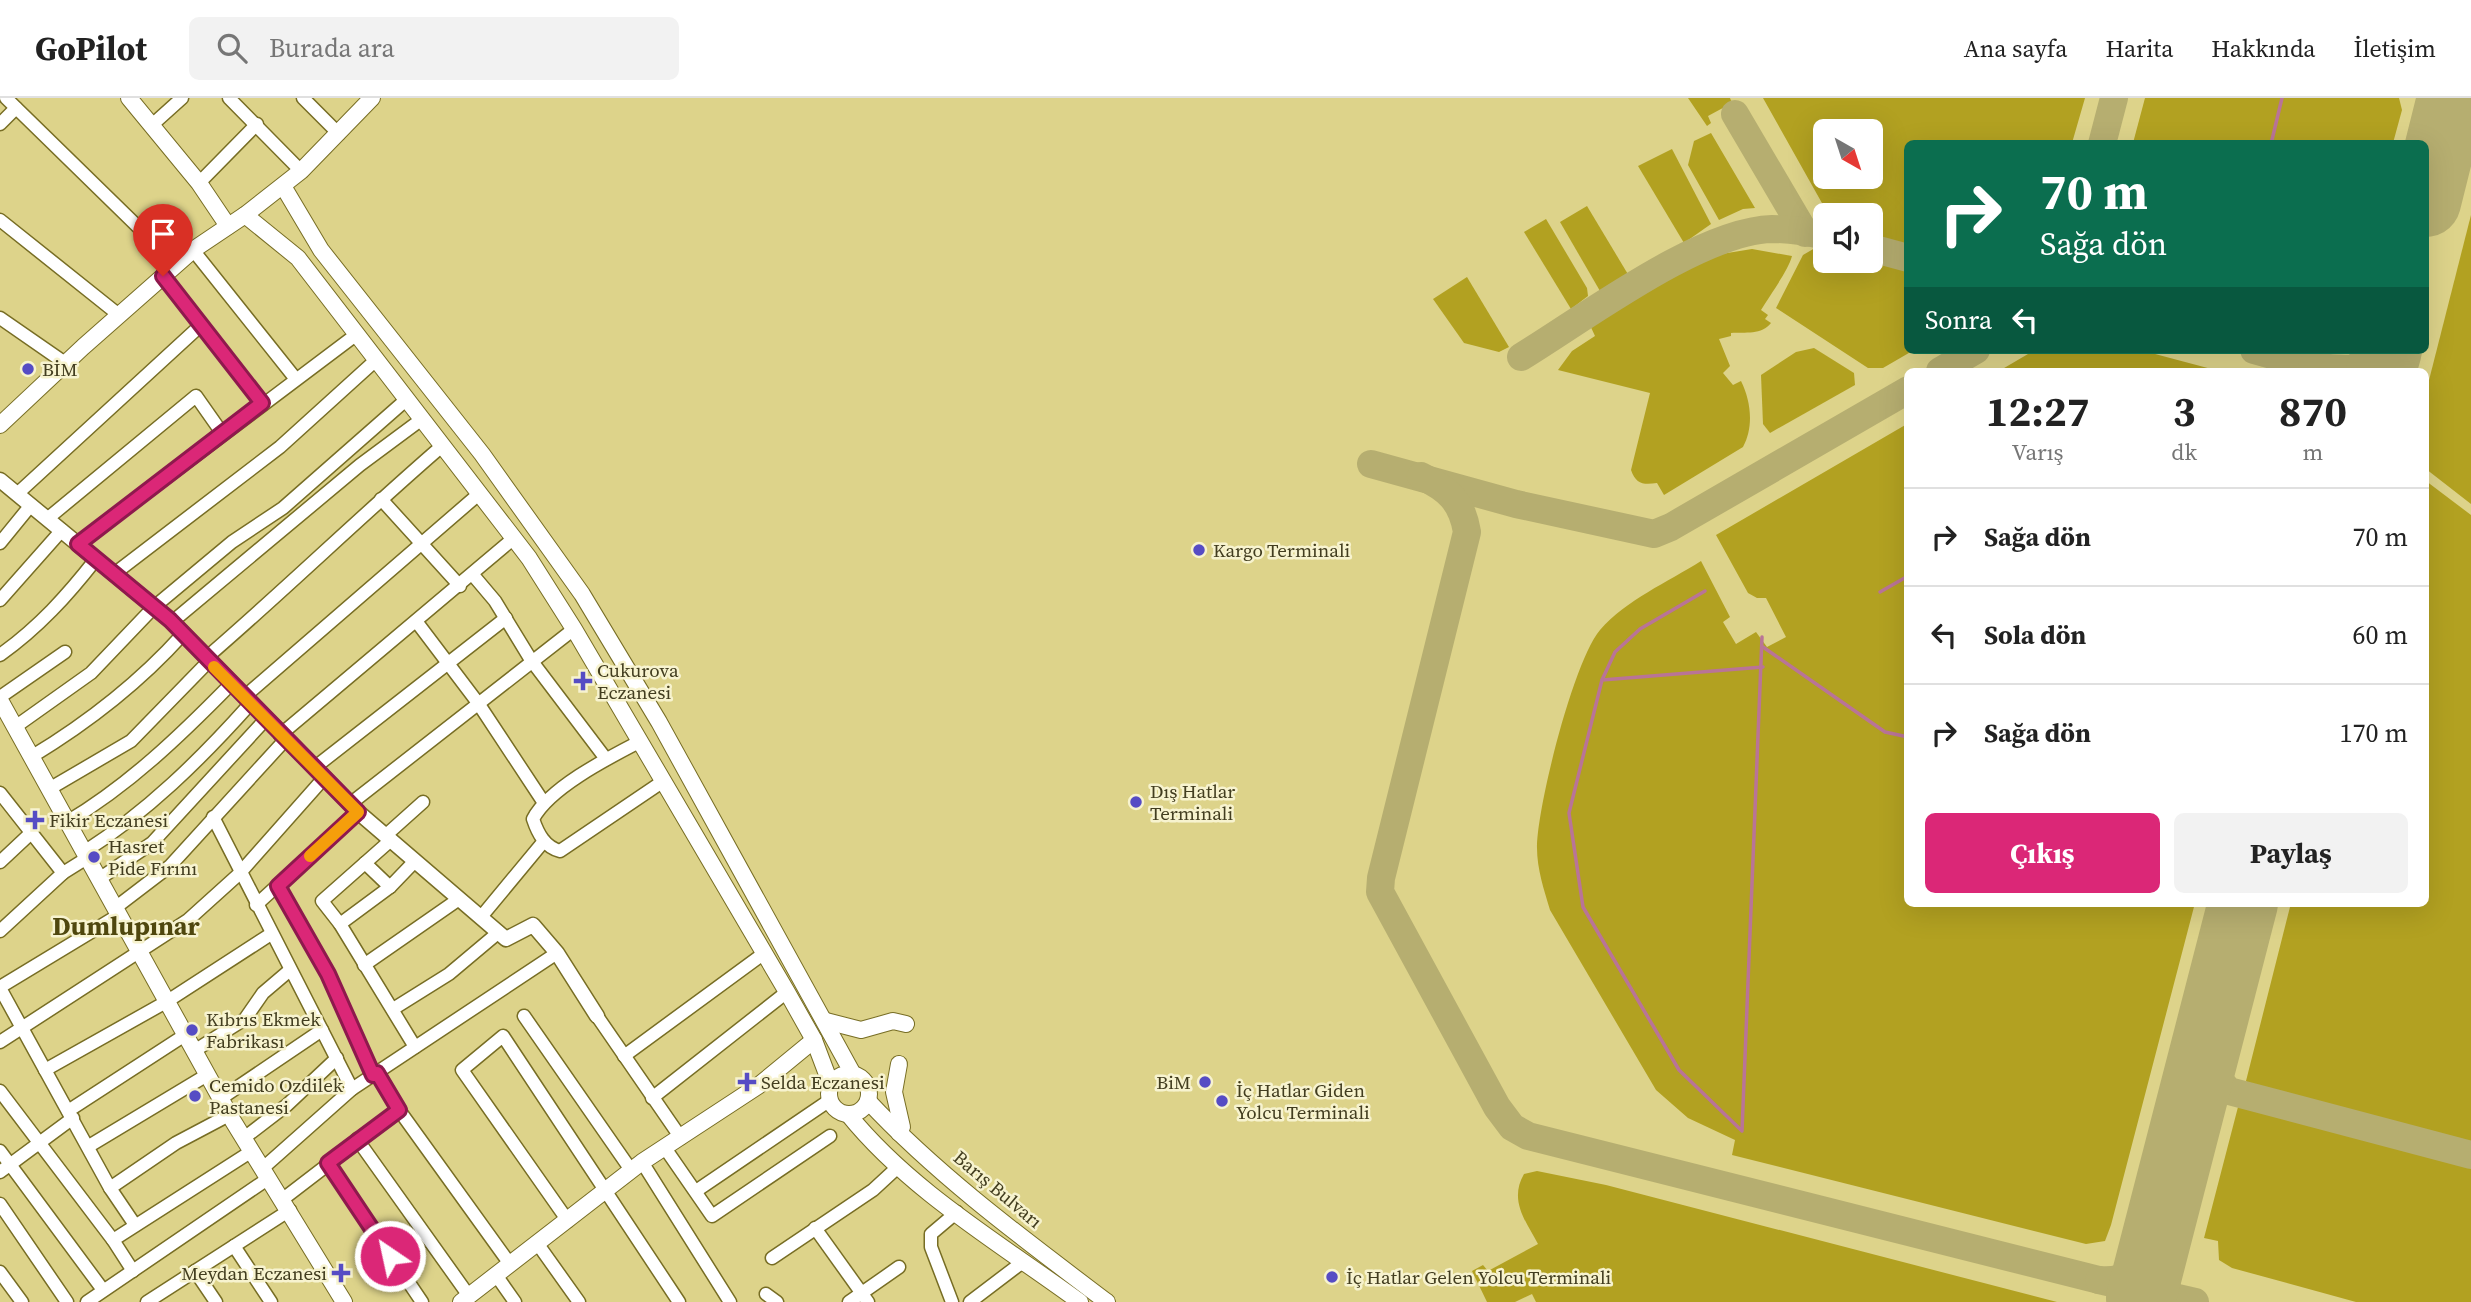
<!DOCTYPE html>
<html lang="tr">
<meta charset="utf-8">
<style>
body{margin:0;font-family:"Source Serif 4",serif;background:#f2f2f2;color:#222;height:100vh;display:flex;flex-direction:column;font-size:26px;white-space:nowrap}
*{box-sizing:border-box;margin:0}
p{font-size:23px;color:#767676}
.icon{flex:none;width:38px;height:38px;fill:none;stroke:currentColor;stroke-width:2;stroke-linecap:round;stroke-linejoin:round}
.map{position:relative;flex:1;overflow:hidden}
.panel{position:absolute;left:1904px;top:270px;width:525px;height:539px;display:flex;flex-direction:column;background:#fff;border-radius:10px;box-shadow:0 7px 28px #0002}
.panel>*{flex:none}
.top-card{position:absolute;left:1904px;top:42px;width:525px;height:214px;border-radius:10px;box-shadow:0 7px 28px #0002;background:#0b6e4f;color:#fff;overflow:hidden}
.needle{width:46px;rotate:141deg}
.controls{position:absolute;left:1813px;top:21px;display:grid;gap:14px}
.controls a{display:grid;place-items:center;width:70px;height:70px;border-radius:10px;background:#fff;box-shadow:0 7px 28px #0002;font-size:35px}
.pin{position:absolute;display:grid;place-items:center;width:60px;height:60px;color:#fff;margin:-72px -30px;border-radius:50% 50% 50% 0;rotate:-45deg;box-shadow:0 0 7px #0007}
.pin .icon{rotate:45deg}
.me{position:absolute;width:77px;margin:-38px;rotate:326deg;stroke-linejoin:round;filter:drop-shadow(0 0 5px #0008)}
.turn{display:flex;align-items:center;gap:24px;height:147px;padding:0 21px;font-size:32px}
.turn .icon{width:91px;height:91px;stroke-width:2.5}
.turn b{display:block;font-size:49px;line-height:60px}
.then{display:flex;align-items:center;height:66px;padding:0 21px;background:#0003;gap:14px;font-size:26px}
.eta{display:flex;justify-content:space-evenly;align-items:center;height:119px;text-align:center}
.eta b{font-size:42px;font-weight:700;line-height:49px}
.button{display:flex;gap:14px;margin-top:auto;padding:14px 21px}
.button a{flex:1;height:80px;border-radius:10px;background:#db2777;color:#fff;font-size:28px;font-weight:700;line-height:80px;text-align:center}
.button a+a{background:#f2f2f2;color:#222}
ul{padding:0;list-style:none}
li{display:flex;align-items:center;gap:21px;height:98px;padding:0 21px;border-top:2px solid #e0e0e0}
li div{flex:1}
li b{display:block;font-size:26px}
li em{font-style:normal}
header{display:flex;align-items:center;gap:42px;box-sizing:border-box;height:98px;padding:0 35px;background:#fff;border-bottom:2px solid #e0e0e0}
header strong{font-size:33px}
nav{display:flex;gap:38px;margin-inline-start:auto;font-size:24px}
.search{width:490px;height:63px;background:#f2f2f2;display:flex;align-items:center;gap:18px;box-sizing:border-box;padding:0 24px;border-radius:10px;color:#767676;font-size:26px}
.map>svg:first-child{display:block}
.green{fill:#b2a121;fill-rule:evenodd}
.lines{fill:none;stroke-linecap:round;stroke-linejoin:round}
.stream{stroke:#b97497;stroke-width:3.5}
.taxiway{stroke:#b6ae70;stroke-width:28}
.runway{stroke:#b6ae70;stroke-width:70}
.minor-casing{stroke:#776d24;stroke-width:15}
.tertiary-casing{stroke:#776d24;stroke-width:17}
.secondary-casing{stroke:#776d24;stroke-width:18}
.minor{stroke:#fff;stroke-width:12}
.tertiary{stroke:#fff;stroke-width:14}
.secondary{stroke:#fff;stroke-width:16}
.route-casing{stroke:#8e194d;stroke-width:18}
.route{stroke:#db2777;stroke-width:12}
.slow{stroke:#f59e0b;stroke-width:12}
.poi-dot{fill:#564cc4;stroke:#f7f3cf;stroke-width:2.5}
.labels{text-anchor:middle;stroke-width:5;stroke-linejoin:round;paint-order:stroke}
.poi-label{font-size:19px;fill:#423d1f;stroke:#f7f3cf;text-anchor:start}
.street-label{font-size:19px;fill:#423d1f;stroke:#f7f3cf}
.district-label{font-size:26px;font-weight:bold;fill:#4f470e;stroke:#f7f3cf}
</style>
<header>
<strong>GoPilot</strong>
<div class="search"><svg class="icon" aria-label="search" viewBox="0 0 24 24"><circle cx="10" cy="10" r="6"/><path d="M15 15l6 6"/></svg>Burada ara</div>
<nav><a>Ana sayfa</a><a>Harita</a><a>Hakkında</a><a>İletişim</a></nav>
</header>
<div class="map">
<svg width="2471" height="1204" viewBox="0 0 2471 1204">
<rect width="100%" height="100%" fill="#ddd38a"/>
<g class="green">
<polygon points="1688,0 1730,0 1732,5 1708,18 1711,25 1707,28"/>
<path d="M1763 0H2085L2072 45 1908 46 1907 147 1871 137V117H1830L1827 114ZM1825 33H1871V79H1825Z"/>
<polygon points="2145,0 2399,0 2402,12 2393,45 2133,45"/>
<polygon points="1711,35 1755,110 1743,111 1719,122 1688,67 1694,43"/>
<polygon points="1672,51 1711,126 1684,145 1638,68"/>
<polygon points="1587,108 1629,178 1600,193 1560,124"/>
<polygon points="2471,117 2471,406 2426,371 2426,294"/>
<polygon points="1546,121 1587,190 1588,198 1571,211 1524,134"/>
<polygon points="1815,150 1825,152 1825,163 1867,163 1907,173 1908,252 1914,252 1883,270 1868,270 1776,210 1803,157"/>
<path d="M1752 151 1792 158C1788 173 1770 197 1761 212L1768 217 1765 221 1771 225C1762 237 1745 234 1731 235V238L1719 241 1730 268 1723 275 1733 287 1741 283C1751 303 1754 329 1743 349L1664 397 1657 385C1643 387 1636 386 1631 372L1650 295 1558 272 1572 253 1595 238 1589 225 1709 158Z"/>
<polygon points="1467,179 1509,249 1499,254 1464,245 1433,201"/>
<polygon points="1814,250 1854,275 1855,287 1770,335 1763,326 1761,277 1796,254"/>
<polygon points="2035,252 2140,252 2219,273 1999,273"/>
<path d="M1907 326 1908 805H2195L2111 1127 2105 1143 2086 1146 1732 1057 1735 1042 1688 1020 1656 992 1550 812C1544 792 1537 771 1537 750 1537 708 1574 562 1600 532 1626 502 1668 484 1701 463L1730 519 1723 524 1736 546 1756 534 1767 549 1786 539 1766 500H1757L1748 495 1716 437Z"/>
<polygon points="2426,383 2471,417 2471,1052 2255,994 2246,983 2291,805 2426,805"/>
<polygon points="2254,1005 2471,1066 2471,1204 2356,1204 2232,1170 2219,1162 2218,1143 2204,1140 2238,1009"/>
<path d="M1537 1073 1606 1087 2057 1204H1536L1532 1196 1515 1204H1487L1472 1173 1483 1167 1488 1173 1538 1146C1525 1122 1509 1102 1524 1076Z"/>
</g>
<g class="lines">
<g class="stream">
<polyline points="2271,46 2282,0"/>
<polyline points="1705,493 1640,531 1615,554 1602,582 1763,569"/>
<polyline points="1880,494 1908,478"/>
<polyline points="1763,549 1885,634 1908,639"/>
<polyline points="1602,582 1569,715 1583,809 1679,972 1742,1033 1762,539"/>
</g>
<g class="taxiway">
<polyline points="1735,16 1805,135"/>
<polyline points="2102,46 2114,0"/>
<polyline points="1871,150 1908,160"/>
<polyline points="2254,252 2312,268"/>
<path d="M1521 259C1585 220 1700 133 1772 131 1789 131 1809 134 1825 138"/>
<polyline points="1940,273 1976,252"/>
<path d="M2325 273 2312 268C2336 271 2372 277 2386 252"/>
<polyline points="1371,366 1516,406 1654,436 1671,429 1908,292"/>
<path d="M1421 378C1448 391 1462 403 1467 434L1381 780 1380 794 1497 1009 1512 1029 1528 1038 2099 1182"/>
<polyline points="2204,954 2215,978 2229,993 2471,1057"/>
<path d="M2173 1198 2154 1183 2152 1170 2156 1142C2144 1168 2129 1185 2099 1182L2195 1204"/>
</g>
<g class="runway">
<polyline points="2426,104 2452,0"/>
<polyline points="2381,273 2387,252"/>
<polyline points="2141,1200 2243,805"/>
</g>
<defs>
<g id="minor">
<polyline points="6,0 177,167"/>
<polyline points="229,0 301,73"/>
<polyline points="303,0 339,36"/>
<polyline points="0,26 16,10"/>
<polyline points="152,27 182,0"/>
<polyline points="199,85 257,26"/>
<polyline points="0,122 119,217"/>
<polyline points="193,152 295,280"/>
<polyline points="163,179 262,305"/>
<polyline points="0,220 65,265"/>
<polyline points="17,396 200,228"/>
<polyline points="381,401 460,488"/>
<polyline points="47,421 196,298 222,335"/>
<polyline points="0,445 31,407"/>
<polyline points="78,446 357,236"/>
<polyline points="114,476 280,349 376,262"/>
<polyline points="473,477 495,503 531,562 606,661"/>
<polyline points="0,502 62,432"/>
<polyline points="416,523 478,605 544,705"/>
<polyline points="172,524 360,367 422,321"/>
<path d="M0 557C39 529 67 498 96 461"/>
<path d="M206 560C286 491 362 417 442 348"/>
<polyline points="0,599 65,554"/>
<polyline points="244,599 480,395"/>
<polyline points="15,629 91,575 154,509 232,444 283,410 407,301"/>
<polyline points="280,637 514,440"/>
<path d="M639 644C608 660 549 690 533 721 538 736 545 749 560 753L662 684"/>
<path d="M31 659C89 624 138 586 183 536"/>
<polyline points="314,670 506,520"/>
<polyline points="49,691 131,643 209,563"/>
<polyline points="0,695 63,775"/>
<polyline points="350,706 574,531"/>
<polyline points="213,719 352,991"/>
<path d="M67 724C129 687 180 638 231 586"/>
<polyline points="385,738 423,704"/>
<polyline points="391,742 322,803 340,826 415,949"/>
<path d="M84 754C147 714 200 662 250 606"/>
<polyline points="0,764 31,735"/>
<polyline points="365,765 390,789"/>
<polyline points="99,781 152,745 265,622"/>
<polyline points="278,788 328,876 373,977"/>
<polyline points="256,807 358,714"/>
<polyline points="115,810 170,768 285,642"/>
<polyline points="481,819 544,743"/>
<polyline points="340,826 390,789 415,763"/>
<polyline points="0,833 63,775 87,760"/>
<polyline points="364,867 459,801"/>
<polyline points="0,889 119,817"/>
<polyline points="0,890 110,1090 135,1127"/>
<polyline points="393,911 449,876 499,834"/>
<polyline points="524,918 631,1072"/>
<polyline points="597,918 681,1040"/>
<polyline points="0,944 188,822 239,776 324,680"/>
<polyline points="194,953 245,921 263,895 290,872"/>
<polyline points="624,958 763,856"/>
<polyline points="45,972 166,904 271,836"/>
<polyline points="377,975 399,1012 510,1166"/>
<polyline points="0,993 113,1142 133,1173"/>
<polyline points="652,1000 787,894"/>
<polyline points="220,1001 322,932"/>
<polyline points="68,1013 185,937"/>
<polyline points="244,1040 287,1007 337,960"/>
<polyline points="357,1041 469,1198"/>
<polyline points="89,1048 207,977"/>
<polyline points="665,1050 712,1118 830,1038"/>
<polyline points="0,1053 103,1192"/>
<polyline points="642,1064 730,1204"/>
<polyline points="328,1065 422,1204"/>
<polyline points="263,1070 352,991 557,855"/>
<polyline points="0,1074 73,1020"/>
<polyline points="110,1090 176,1045 229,1017"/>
<polyline points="696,1093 830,1002"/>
<polyline points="283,1101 399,1012"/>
<polyline points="0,1106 67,1204"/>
<polyline points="568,1123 462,972 503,938 679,1204"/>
<polyline points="815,1130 868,1204"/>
<polyline points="113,1142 252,1053"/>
<polyline points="537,1145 579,1204"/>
<polyline points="234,1148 271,1204"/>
<polyline points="772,1160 873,1092 899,1068"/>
<polyline points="195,1173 216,1204"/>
<polyline points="0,1174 22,1204"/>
<polyline points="496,1177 515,1204"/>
<polyline points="766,1196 777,1204"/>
<polyline points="87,1204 269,1080"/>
<polyline points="147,1204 290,1112"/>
<polyline points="849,1204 899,1169"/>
<polyline points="952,1204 931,1149 931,1136 957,1114"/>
<polyline points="970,1204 1024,1163"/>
</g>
<polyline id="tertiary" points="0,382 170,522 358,714 506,841 533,827 557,855 597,918"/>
<g id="secondary">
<polyline points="129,0 199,85 228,128"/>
<polyline points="283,88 321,152 482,356 582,496 659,624 853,976"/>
<polyline points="245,117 298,160 529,460 574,531 787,894 814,942 831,987"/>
<polyline points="0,327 83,249 193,152 245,117 301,73 372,0"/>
<polyline points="0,602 233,1023 344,1204"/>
<polyline points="826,923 861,932 893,923 906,926"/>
<polyline points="899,966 894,994 902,1029 899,1035"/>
<circle cx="849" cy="996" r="20"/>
<path d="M868 1003C938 1078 1025 1142 1107 1204"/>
<path d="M848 1016C910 1093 1001 1146 1080 1204"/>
<polyline points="461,1204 642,1064 758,988 814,942"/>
</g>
</defs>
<use href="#minor" class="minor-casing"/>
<use href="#tertiary" class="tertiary-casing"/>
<use href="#secondary" class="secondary-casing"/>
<use href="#minor" class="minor"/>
<use href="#tertiary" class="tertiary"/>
<use href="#secondary" class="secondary"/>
</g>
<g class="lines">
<defs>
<polyline id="route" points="163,178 262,305 78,446 170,522 358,714 278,788 328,876 373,977 377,975 399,1012 328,1065 390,1158"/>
</defs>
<use href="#route" class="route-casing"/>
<use href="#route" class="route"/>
<polyline class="slow" points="214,569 358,714 310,758"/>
</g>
<g class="poi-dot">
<circle cx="28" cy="271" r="7"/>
<circle cx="1199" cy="452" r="7"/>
<path d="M579.5 572.5h7v7h7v7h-7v7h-7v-7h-7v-7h7z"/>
<circle cx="1136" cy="704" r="7"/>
<path d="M31.5 711.5h7v7h7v7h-7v7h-7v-7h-7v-7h7z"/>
<circle cx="94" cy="759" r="7"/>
<circle cx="192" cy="932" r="7"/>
<path d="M743.5 973.5h7v7h7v7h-7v7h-7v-7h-7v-7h7z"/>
<circle cx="1205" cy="984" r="7"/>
<circle cx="195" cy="998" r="7"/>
<circle cx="1222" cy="1003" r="7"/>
<path d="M337.5 1164.5h7v7h7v7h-7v7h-7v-7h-7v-7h7z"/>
<circle cx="1332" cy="1179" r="7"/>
</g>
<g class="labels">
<g class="poi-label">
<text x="42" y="278">BİM</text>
<text x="1213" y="459">Kargo Terminali</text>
<text x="597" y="579">Cukurova<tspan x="597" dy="22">Eczanesi</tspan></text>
<text x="1150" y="700">Dış Hatlar<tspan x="1150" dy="22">Terminali</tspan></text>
<text x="49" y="729">Fikir Eczanesi</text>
<text x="108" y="755">Hasret<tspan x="108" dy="22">Pide Fırını</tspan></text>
<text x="206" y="928">Kıbrıs Ekmek<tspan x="206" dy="22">Fabrikası</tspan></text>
<text x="761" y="991">Selda Eczanesi</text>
<text x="1191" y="991" text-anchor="end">BiM</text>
<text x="209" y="994">Cemido Ozdilek<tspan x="209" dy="22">Pastanesi</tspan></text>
<text x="1236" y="999">İç Hatlar Giden<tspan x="1236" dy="22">Yolcu Terminali</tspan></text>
<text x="327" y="1182" text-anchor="end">Meydan Eczanesi</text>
<text x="1346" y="1186">İç Hatlar Gelen Yolcu Terminali</text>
</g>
<g class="street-label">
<text transform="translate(998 1091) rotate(40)" y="7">Barış Bulvarı</text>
</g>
<g class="district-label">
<text x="126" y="837">Dumlupınar</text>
</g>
</g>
</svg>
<div class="controls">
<a><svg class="needle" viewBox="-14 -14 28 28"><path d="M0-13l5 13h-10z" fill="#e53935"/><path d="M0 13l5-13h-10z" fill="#767676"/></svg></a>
<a><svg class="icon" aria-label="sound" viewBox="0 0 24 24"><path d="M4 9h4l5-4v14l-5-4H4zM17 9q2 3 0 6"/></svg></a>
</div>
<div class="pin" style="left:163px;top:178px;background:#d93025"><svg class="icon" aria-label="arrive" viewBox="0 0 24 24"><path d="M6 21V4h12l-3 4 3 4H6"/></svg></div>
<svg class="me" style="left:390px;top:1158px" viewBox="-20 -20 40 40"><circle r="17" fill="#db2777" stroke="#fff" stroke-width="3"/><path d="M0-11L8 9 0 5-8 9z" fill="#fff"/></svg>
<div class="top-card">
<div class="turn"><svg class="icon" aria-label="right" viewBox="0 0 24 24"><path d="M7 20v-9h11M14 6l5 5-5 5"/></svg><div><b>70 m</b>Sağa dön</div></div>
<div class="then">Sonra<svg class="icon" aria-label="left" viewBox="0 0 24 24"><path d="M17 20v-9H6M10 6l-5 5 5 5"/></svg></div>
</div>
<section class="panel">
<div class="eta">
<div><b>12:27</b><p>Varış</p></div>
<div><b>3</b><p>dk</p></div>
<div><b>870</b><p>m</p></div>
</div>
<ul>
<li><svg class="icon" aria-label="right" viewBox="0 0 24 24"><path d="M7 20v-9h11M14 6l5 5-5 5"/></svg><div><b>Sağa dön</b></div><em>70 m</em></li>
<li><svg class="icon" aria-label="left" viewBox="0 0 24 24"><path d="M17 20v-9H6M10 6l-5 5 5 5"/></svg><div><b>Sola dön</b></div><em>60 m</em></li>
<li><svg class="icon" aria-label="right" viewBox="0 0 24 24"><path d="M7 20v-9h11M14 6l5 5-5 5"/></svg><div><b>Sağa dön</b></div><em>170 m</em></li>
</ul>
<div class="button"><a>Çıkış</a><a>Paylaş</a></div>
</section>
</div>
